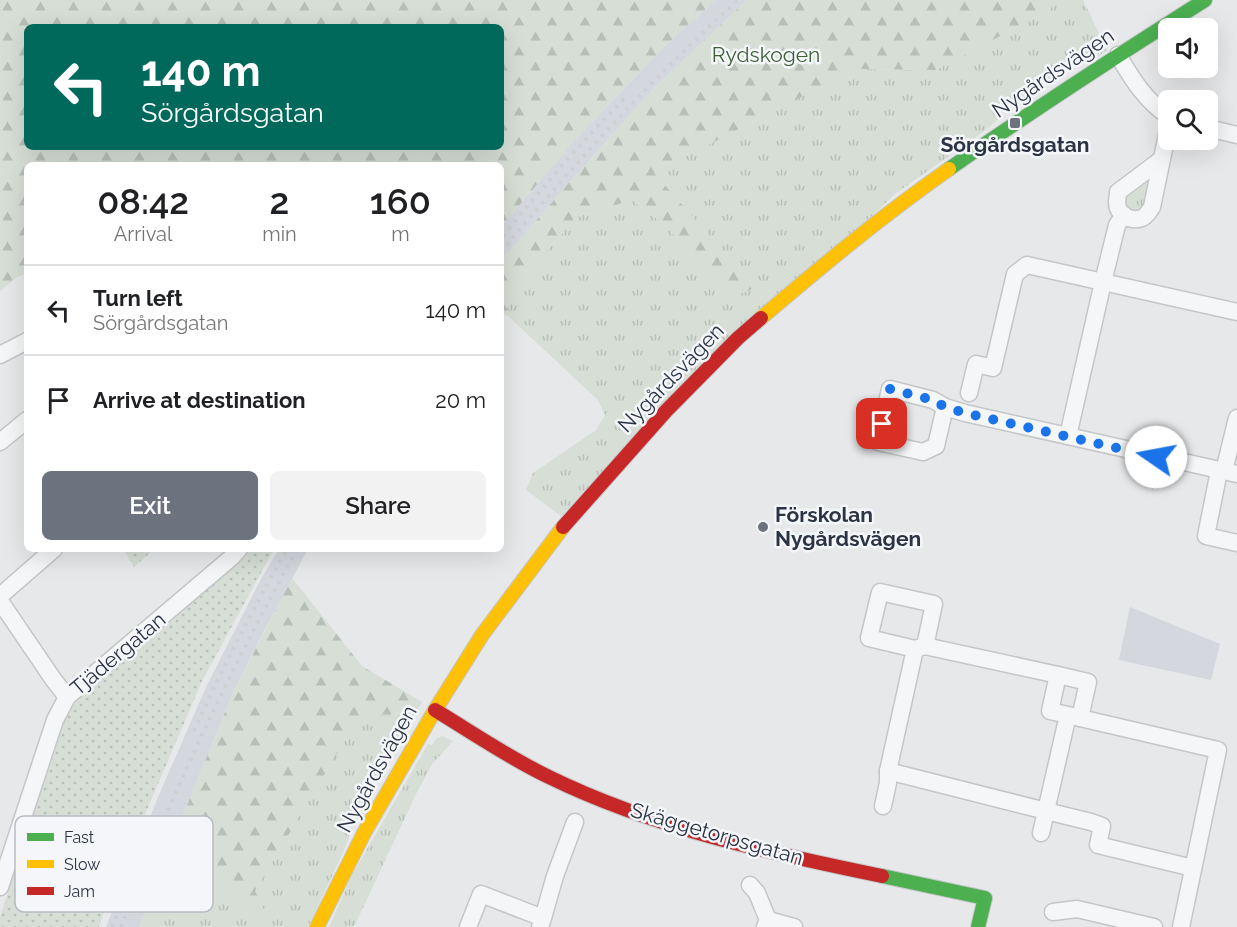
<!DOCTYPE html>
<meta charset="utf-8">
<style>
body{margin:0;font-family:Raleway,sans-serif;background:#f2f2f2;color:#202124;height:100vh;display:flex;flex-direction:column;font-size:22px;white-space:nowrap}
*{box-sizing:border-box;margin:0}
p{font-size:20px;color:#757577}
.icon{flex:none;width:33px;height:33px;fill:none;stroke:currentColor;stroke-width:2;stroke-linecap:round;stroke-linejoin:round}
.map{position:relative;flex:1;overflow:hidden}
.side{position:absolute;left:24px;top:162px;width:480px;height:390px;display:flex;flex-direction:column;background:#fff;border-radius:9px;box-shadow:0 6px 24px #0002}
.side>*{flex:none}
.hud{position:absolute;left:24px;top:24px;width:480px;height:126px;border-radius:9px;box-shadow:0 6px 24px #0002;background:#00695c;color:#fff;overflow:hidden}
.controls{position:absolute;left:1158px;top:18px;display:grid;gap:12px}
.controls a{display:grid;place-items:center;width:60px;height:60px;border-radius:9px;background:#fff;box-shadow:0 6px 24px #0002;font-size:30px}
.pin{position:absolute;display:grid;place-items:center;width:51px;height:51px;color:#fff;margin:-26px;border-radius:12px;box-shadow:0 3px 9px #0006}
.me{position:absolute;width:66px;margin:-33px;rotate:282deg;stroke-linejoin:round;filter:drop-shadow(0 0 4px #0008)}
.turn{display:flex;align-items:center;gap:21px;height:126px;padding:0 18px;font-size:27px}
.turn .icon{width:78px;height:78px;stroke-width:2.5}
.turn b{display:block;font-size:42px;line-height:51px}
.eta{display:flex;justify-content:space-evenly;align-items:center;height:102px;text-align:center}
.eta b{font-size:36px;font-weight:600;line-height:42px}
.cta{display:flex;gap:12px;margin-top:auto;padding:12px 18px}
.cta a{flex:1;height:69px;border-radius:9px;background:#6c737f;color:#fff;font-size:24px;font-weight:600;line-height:69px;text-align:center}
.cta a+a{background:#f2f2f2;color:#202124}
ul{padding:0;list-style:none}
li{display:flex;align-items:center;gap:18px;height:90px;padding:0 18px;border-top:2px solid #e0e0e0}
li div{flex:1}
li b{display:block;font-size:22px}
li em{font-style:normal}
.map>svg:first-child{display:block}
.built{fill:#d4d7dd}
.grass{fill:url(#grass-tufts)}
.forest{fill:url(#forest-firs);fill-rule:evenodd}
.park{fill:url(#park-dots)}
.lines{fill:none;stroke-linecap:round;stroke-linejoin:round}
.street-casing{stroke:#c4c6c8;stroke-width:19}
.fast-casing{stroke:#c4c6c8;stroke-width:16}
.slow-casing{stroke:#c4c6c8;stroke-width:16}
.jam-casing{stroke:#c4c6c8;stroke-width:16}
.street{stroke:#f5f6f7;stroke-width:16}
.fast{stroke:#4caf50;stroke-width:14}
.slow{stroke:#ffc107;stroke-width:14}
.jam{stroke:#c62828;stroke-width:14}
.rail{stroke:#cecfd2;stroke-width:4;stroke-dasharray:3 6;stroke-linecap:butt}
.route{stroke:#1a73e8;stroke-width:10;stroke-dasharray:0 18}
.poi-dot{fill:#6c737f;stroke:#f4f6f9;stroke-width:2}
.labels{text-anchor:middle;stroke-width:5;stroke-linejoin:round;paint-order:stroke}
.park-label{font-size:21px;fill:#3f6138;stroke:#f4f6f9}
.street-label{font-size:21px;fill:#2b3445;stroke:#f4f6f9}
.poi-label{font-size:21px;font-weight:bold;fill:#2b3445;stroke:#f4f6f9}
.key{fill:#f4f6f9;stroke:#b8bcc3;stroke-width:1.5}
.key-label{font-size:16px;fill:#2b3445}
</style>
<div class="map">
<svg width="1237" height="927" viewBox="0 0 1237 927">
<defs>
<pattern id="grass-tufts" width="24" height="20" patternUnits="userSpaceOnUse" patternTransform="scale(1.5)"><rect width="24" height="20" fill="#d6ded6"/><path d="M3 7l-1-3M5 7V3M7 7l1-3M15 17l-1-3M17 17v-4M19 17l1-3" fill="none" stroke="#b8bfb9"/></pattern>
<pattern id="forest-firs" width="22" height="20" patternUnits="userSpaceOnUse" patternTransform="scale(1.5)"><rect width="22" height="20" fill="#d6ded6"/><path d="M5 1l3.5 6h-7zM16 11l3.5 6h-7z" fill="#b8bfb9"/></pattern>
<pattern id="park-dots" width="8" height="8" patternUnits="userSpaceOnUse" patternTransform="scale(1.5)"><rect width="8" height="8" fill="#d6ded6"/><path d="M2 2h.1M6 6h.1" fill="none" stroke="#b8bfb9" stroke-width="1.8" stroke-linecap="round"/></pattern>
</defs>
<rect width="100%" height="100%" fill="#e6e8ea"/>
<g class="built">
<polygon points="716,0 747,0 655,87 567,185 501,261 501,227 573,142 666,45"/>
<polygon points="279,549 308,549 263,633 232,695 166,857 139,927 106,927 158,797 207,685 261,579"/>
<polygon points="1130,607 1220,644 1211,680 1119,660"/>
</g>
<g class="grass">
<path d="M1056 0H1083L1107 50 1089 62 1086 58C1057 76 1027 92 998 110L1002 116 983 132 895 194 561 516 526 490 533 473 596 430 605 415 598 400 508 316 507 309 515 286 577 217 632 200 666 226 722 288 751 289 750 281 653 173 856 69 935 70 1049 11Z"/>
<path d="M1151 178C1149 187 1147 214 1134 212 1132 212 1127 207 1125 206V196L1129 192Z"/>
<polygon points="401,713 412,719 384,768 367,790 346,829 351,832 341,857 308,927 139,927 166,857 183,845 254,915 265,913 254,891 354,725 377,715"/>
<polygon points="442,736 453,741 433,763 417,792 354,927 329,927 352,875 428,744 432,745 436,739"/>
</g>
<g class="forest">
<path d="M0 0H716L666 45 573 142 501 227V165H27V273L16 278 0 291ZM27 27H501V147H27Z"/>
<polygon points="747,0 1056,0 1049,11 935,70 856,69 654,173 750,281 752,289 736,296 722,288 666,226 632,200 577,217 515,286 507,309 508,316 501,313 501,261 567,185 655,87"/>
<polygon points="292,578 362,666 422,702 412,719 401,713 377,715 354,725 255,891 266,914 254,915 183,845 166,857 232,695"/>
</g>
<g class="park">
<polygon points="123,549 154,549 134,567"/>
<polygon points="249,549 274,549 202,681 108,901 99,927 0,927 0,917 64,723 74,704 88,689 246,554"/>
</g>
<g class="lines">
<defs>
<g id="street">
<path d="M1118 55C1132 79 1145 100 1168 116"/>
<polyline points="1208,128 1237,135"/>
<path d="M1162 159 1118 192C1118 194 1117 201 1117 202 1117 215 1131 222 1142 218 1147 216 1149 211 1152 207L1168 130"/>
<polyline points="1124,215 1117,225 1103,282 1237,312"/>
<polyline points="0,355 27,341"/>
<polygon points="890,389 933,400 945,407 936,446 923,452 878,442"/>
<polyline points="969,393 976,364 993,368 1015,274 1027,265 1103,282 1068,436"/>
<polyline points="945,407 965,413 1224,471"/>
<polyline points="1237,418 1224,471 1237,474"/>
<polyline points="0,442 27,420"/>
<polyline points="1219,471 1206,536 1237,543"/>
<polyline points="0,596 54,549"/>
<polyline points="0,601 53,679 67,697"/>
<polyline points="915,649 925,646 1058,675"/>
<polyline points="1068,715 1080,718 1088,682 1058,675 1050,711 1068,715 1046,811 1091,822 1102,826 1098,845 1193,868"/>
<polyline points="1080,718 1218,750 1181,927"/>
<polyline points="888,771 915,649 869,638 880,592 934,604 925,646"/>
<polyline points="883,806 888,783 888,771 1046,811 1041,833"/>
<polyline points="750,885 757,893 768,920 765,927"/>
<polyline points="0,887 55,720 67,697 232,557 239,549"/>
<polyline points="1053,912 1077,909 1154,927"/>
<polyline points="543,918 555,876 575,822"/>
<polyline points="768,920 794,927"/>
<polyline points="468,927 481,894 543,918 540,927"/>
</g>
<g id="fast">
<path d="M949 169C1033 110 1118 55 1205 0"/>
<polyline points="882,876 985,898 978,927"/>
</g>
<g id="slow">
<path d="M761 318C822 266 883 215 949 169"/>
<polyline points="317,927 364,833 435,710 482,635 563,527"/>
</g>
<g id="jam">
<polyline points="563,527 666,411 738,338 761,318"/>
<path d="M435 710C473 733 509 758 549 777 653 828 770 853 882 876"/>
</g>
</defs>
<use href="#street" class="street-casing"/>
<use href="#fast" class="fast-casing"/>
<use href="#slow" class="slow-casing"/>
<use href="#jam" class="jam-casing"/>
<use href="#street" class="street"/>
<use href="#fast" class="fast"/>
<use href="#slow" class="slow"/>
<use href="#jam" class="jam"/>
<g class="rail">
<path d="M503 236C542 188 582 141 626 97"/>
<path d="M501 252C575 163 652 78 738 0"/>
<path d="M194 731C222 669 253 608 287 549"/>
<polyline points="112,927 135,868"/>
<path d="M121 927C170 796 230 671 297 549"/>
</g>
</g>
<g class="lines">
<polyline class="route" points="882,424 890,389 933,400 945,407 965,413 1156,457"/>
</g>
<g class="poi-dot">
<rect x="1009" y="117" width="12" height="12" rx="3"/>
<circle cx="763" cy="527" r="6"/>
</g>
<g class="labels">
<g class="park-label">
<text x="766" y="62">Rydskogen</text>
</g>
<g class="street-label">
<text transform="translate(1053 73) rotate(-34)" y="7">Nygårdsvägen</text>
<text transform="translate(671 378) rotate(-46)" y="7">Nygårdsvägen</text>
<text transform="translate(118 654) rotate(-40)" y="7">Tjädergatan</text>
<text transform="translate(377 769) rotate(-61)" y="7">Nygårdsvägen</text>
<text transform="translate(717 834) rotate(16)" y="7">Skäggetorpsgatan</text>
</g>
<g class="poi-label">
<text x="1015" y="152">Sörgårdsgatan</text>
<text x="775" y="522" text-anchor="start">Förskolan<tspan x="775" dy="24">Nygårdsvägen</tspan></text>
</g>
</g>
<rect x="15" y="816" width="198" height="96" rx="9" class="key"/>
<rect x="27" y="833" width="27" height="8" fill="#4caf50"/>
<rect x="27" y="860" width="27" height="8" fill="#ffc107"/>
<rect x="27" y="887" width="27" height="8" fill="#c62828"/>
<g class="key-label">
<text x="64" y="843">Fast</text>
<text x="64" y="870">Slow</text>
<text x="64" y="897">Jam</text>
</g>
</svg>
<div class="controls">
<a><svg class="icon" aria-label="sound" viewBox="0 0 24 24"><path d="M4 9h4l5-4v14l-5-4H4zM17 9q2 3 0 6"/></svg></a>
<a><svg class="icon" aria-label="search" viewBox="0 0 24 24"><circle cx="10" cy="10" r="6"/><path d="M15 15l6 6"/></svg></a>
</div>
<div class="pin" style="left:882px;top:424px;background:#d93025"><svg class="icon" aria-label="arrive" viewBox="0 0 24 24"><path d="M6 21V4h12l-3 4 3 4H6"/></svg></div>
<svg class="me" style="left:1156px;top:457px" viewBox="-20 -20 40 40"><circle r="19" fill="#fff"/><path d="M0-13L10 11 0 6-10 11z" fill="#1a73e8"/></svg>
<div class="hud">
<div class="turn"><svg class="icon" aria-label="left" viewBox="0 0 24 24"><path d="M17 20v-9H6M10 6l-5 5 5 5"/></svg><div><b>140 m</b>Sörgårdsgatan</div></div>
</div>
<section class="side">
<div class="eta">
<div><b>08:42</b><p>Arrival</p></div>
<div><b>2</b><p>min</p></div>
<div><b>160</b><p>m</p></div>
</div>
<ul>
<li><svg class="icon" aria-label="left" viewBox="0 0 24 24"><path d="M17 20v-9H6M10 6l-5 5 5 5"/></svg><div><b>Turn left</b><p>Sörgårdsgatan</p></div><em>140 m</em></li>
<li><svg class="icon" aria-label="arrive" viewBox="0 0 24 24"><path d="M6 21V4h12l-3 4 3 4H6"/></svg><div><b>Arrive at destination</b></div><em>20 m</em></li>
</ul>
<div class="cta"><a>Exit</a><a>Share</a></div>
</section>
</div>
